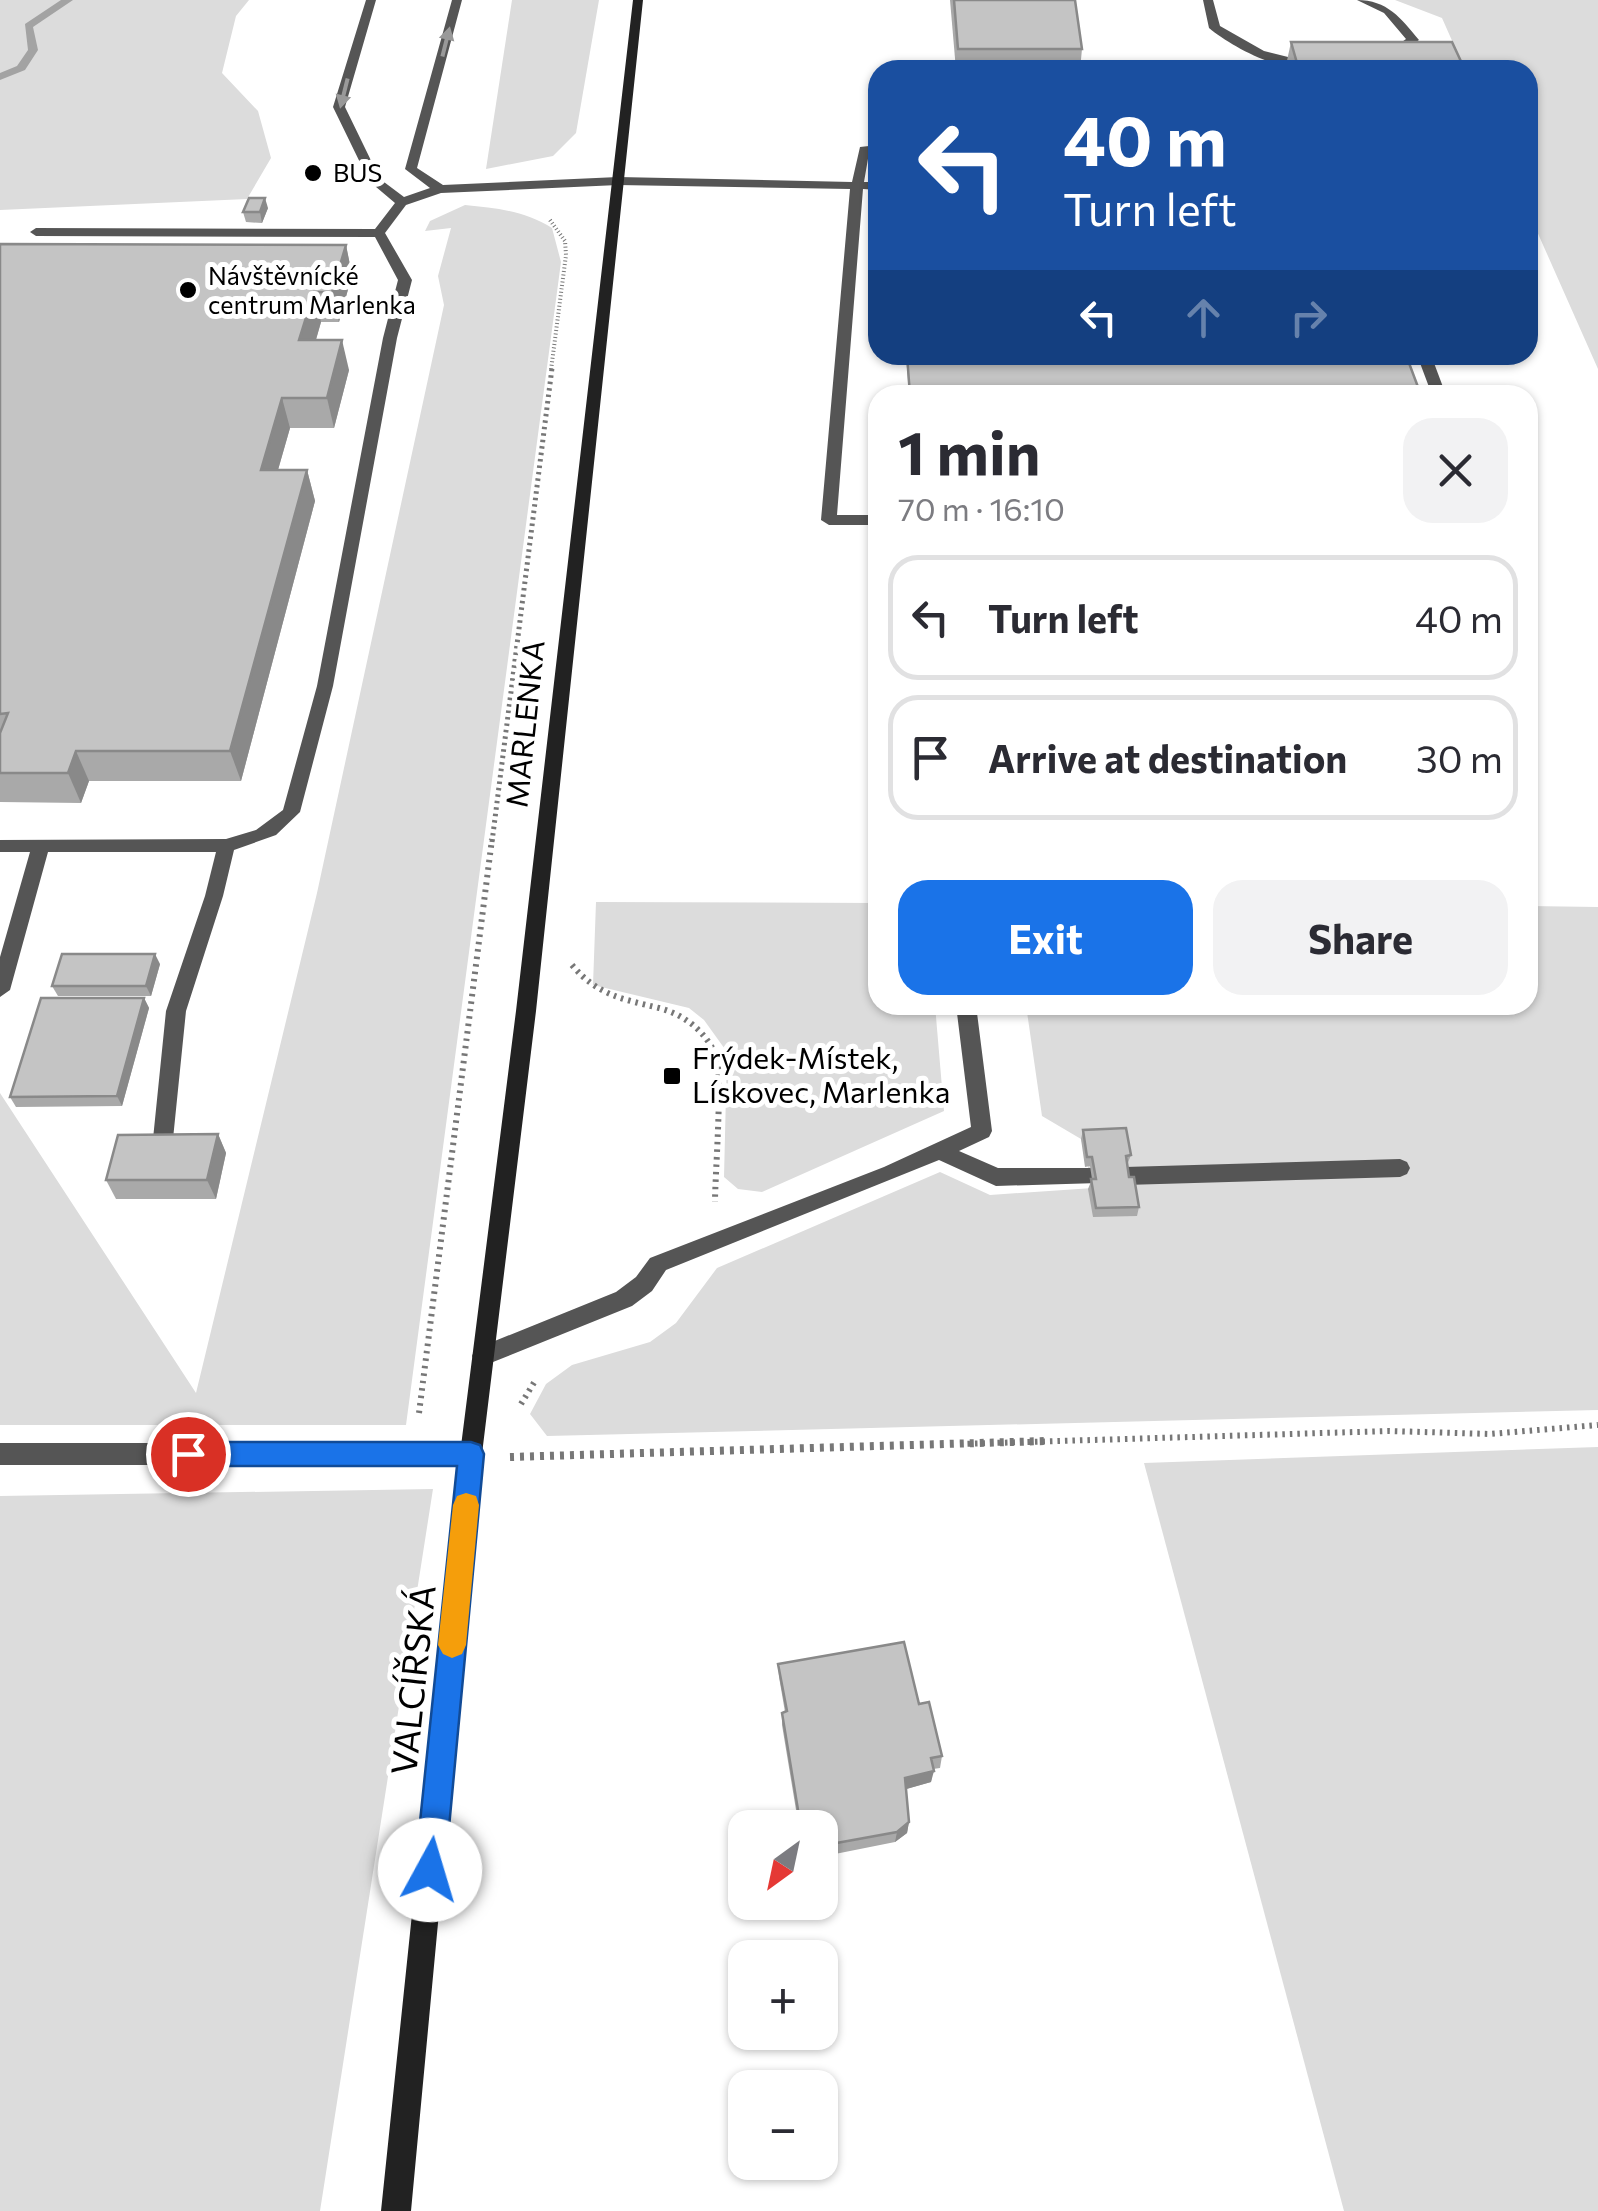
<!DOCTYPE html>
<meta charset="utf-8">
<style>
body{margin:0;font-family:Commissioner,sans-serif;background:#f2f2f3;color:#2b2b33;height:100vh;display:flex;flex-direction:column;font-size:38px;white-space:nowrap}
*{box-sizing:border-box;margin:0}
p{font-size:32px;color:#7c7c81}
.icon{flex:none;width:55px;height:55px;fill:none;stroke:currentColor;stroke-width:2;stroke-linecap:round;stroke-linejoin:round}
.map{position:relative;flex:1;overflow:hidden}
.details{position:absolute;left:868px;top:385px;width:670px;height:630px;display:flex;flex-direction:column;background:#fff;border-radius:30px;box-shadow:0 2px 8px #0004}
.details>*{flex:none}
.guide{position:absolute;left:868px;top:60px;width:670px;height:305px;border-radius:30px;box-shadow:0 2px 8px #0004;background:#1a4fa0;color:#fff;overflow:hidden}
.needle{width:65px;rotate:213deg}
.fabs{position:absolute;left:728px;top:1810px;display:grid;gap:20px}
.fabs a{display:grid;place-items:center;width:110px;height:110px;border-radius:20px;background:#fff;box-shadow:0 2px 8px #0004;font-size:50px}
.pin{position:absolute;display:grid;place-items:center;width:85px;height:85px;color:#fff;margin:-42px;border:5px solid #fff;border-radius:50%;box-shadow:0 2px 10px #0007}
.me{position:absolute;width:110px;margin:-55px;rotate:6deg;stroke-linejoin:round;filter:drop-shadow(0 0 8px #0008)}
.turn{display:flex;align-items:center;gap:35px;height:210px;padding:0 30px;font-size:45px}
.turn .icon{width:130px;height:130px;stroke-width:2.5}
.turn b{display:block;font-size:70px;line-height:85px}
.lanes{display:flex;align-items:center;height:95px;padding:0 30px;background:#0003;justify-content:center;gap:50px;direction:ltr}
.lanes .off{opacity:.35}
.round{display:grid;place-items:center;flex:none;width:105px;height:105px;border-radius:30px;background:#f2f2f3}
.head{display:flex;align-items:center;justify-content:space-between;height:170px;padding:0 30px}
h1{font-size:60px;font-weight:700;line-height:75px}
.action{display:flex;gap:20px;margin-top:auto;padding:20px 30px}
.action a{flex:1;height:115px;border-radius:30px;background:#1a73e8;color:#fff;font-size:40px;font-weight:700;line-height:115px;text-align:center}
.action a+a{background:#f2f2f3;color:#2b2b33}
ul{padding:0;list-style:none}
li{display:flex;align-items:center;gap:30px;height:125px;margin:0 20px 15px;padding:0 10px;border:5px solid #e1e1e2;border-radius:30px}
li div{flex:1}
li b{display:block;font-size:38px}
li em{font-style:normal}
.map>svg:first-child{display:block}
.green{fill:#dcdcdc}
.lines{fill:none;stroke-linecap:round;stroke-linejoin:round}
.stream{fill:#a3a3a3;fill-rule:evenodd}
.path-far3{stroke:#777;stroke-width:4;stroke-dasharray:1 2.5;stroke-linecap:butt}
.path-far2{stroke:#777;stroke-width:5;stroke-dasharray:2.5 4;stroke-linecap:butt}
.path-far1{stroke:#777;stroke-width:6;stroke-dasharray:2.5 5;stroke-linecap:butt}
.path{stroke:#777;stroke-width:8;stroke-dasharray:4 6;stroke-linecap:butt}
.service{fill:#555;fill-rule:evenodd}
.minor{fill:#555;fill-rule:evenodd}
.secondary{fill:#222;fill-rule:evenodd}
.wall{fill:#a9a9a9}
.shaded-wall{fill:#898989}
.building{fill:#c4c4c4;stroke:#898989;stroke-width:2.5}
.oneway{fill:#999}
.route{fill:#1a73e8;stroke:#114b97;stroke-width:2.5}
.slow{fill:#f59e0b}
.poi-dot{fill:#000;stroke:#fff;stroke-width:4}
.labels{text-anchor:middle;stroke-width:10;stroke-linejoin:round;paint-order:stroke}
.far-poi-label{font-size:25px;fill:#000;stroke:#fff;text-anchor:start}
.street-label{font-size:30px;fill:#000;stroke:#fff}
.poi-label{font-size:30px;fill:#000;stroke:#fff;text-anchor:start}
.near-street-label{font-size:35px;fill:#000;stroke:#fff}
</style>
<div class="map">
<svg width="1598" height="2211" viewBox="0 0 1598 2211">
<rect width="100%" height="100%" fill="#fff"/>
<g class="green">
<polygon points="0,0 249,0 236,16 222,73 258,111 271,158 247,199 0,210"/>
<polygon points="512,0 599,0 576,133 553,156 486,169"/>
<polygon points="1395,0 1598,0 1598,369 1528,211 1528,70 1465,70 1442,18"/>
<path d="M465 205C496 208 525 211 552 228L561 262 406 1425H0V1093L196 1393 317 893 444 305 438 276 451 228 425 231 430 221Z"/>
<polygon points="596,902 877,903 878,1005 935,1005 944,1111 762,1192 738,1189 724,1177 727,1052 704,1020 689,1008 593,985"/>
<polygon points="1528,906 1598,907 1598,1410 547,1436 530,1414 546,1384 572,1365 650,1342 676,1323 717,1268 940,1172 990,1195 1093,1188 1081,1139 1042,1116 1026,1005 1528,1005"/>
<polygon points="1598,1447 1598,2211 1344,2211 1144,1463"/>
<polygon points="433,1489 320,2211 0,2211 0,1496"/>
</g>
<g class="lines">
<polygon class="stream" points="61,0 73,0 33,27 38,50 25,70 0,80 0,73 17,66 28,50 25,24"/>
<polyline class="path-far3" points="550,220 565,241 566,255 551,370"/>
<polyline class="path-far2" points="492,842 552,368"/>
<g class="path-far1">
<path d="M572 965C597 995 622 999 659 1008 683 1014 706 1031 716 1056 723 1075 715 1175 715 1202"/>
<polyline points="521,1404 535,1381"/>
<polyline points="419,1413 492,839"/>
<polyline points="960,1444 1389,1431 1490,1434 1598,1425"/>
</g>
<polyline class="path" points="510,1457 1045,1441"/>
<g class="service">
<polygon points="366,0 376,0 345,107 380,179 404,197 430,188 405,169 452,0 462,0 417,168 443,185 618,177 852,182 860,147 878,145 878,153 869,153 864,182 878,182 878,190 863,189 837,515 878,515 878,525 829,525 821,520 850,189 618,185 441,193 406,205 385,233 412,280 397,338 333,686 300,812 276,835 234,850 223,896 186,1011 173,1139 170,1145 156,1145 153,1139 166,1011 205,896 216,852 48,852 10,990 0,997 0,957 30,852 0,852 0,840 226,839 256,830 283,810 317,686 383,338 398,280 375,237 36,236 30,232 36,228 375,229 395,203 369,181 333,107"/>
<path d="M1203 0H1213L1220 26 1264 51 1316 64C1288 78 1232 47 1209 28Z"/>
<path d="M1357 0C1387 0 1401 18 1419 40L1392 59H1384V55L1406 39 1384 13Z"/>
<polygon points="1417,355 1431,355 1446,395 1432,395"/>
<polygon points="956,1005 976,1005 992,1131 989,1137 959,1151 998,1168 1092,1168 1099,1171 1102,1177 1099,1183 996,1186 939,1160 666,1270 652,1291 632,1306 483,1366 475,1363 472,1356 475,1349 616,1292 636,1277 650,1258 884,1167 971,1127"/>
<polygon points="1400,1159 1407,1162 1410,1168 1407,1174 1400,1177 1125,1185 1118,1182 1115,1176 1118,1170 1125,1167"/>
</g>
<polygon class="minor" points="0,1443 471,1443 479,1447 482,1454 479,1461 471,1465 0,1465"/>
<polygon class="secondary" points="633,0 643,0 536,1011 482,1454 411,2211 381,2211 460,1454 516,1011"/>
</g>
<g class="wall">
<polygon points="950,0 1075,0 1082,49 1080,70 956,70"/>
<polygon points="1291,42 1465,70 1285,70"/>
<polygon points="268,208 262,223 246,222 243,212"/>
<polygon points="0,244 346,245 352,275 339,322 321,322 316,340 349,370 334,428 290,428 278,470 307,470 315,501 241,781 89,781 81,803 0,802"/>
<polygon points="906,355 1406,355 1418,387 1415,395 909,395"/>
<polygon points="160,964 151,996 58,996 52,986"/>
<polygon points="144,998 149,1008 122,1106 16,1107 10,1097"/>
<polygon points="1083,1130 1131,1155 1127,1165 1129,1177 1139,1207 1137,1216 1093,1217 1088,1189 1092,1179 1090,1166 1085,1167 1081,1139"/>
<polygon points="218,1134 226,1153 216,1199 116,1199 106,1180"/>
<polygon points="778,1664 919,1704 942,1756 940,1768 933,1769 931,1782 906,1789 909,1822 907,1833 895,1842 820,1857 820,1828 799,1828 782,1725 782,1713 785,1712 779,1677"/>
</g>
<g class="shaded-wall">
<polygon points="265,198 268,208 262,223 260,212"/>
<polygon points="346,245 352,275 339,322 332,292"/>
<polygon points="314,292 321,322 307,370 299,340"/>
<polygon points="342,340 349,370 334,428 327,398"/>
<polygon points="282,398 290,428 269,501 261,470"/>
<polygon points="307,470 315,501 241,781 230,751"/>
<polygon points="76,751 89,781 81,803 68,773"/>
<polygon points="155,954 160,964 151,996 146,986"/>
<polygon points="144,998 149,1008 122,1106 117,1096"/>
<polygon points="218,1134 226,1153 216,1199 207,1180"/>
<polygon points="934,1771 931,1782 903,1790 905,1778"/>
<polygon points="909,1822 907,1833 895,1842 897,1832"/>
</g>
<g class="building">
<polygon points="954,0 1075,0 1082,49 958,49"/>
<polygon points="1291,42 1452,42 1465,70 1299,70"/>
<polygon points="249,198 265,198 260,212 243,212"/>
<polygon points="0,244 346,245 332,292 314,292 299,340 342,340 327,398 282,398 261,470 307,470 230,751 76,751 68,773 0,773 0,733 8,713 0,714"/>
<polygon points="907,355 1406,355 1418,387 1361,387 1363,395 910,395"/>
<polygon points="62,954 155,954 146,986 52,986"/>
<polygon points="41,998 144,998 117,1096 10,1097"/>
<polygon points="1126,1128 1131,1155 1126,1156 1129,1177 1134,1177 1139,1207 1096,1208 1091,1179 1096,1179 1092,1157 1087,1157 1083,1130"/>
<polygon points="218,1134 207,1180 106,1180 118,1135"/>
<polygon points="904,1642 919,1704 929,1702 942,1756 931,1758 934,1771 905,1778 909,1822 897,1832 820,1846 820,1828 801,1828 782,1713 787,1711 778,1664"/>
</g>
<defs><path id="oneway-solid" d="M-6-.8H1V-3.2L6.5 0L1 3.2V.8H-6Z" transform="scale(2.5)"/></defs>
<g class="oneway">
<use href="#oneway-solid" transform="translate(446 42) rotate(-76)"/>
<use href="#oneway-solid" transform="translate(344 93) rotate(104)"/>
</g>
<polygon class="route" points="188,1442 471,1442 480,1445 484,1454 445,1870 441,1881 430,1885 419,1881 415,1870 457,1466 188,1466 179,1463 175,1454 179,1446"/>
<polygon class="slow" points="466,1493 476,1496 479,1505 466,1645 462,1654 452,1658 443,1654 438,1645 453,1505 457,1496"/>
<g class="poi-dot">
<circle cx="313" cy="173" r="10"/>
<circle cx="188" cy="290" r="10"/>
<rect x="662" y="1066" width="20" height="20" rx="5"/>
</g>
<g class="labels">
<g class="far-poi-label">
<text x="333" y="182">BUS</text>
<text x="208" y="285">Návštěvnícké<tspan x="208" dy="29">centrum Marlenka</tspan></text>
</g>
<g class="street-label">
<text transform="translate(526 724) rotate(-84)" y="10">MARLENKA</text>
</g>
<g class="poi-label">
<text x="692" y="1069">Frýdek-Místek,<tspan x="692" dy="34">Lískovec, Marlenka</tspan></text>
</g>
<g class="near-street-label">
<text transform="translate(414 1680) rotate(-84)" y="12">VALCÍŘSKÁ</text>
</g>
</g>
</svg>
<div class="fabs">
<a><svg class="needle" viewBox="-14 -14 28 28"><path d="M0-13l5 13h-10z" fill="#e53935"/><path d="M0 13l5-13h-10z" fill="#7c7c81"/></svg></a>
<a>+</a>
<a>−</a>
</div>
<div class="pin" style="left:188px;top:1454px;background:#d93025"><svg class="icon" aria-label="arrive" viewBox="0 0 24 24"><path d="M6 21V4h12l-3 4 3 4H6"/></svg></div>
<svg class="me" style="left:430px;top:1870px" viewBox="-20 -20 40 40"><circle r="19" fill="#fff"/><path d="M0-13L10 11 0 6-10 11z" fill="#1a73e8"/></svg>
<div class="guide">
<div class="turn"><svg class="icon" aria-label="left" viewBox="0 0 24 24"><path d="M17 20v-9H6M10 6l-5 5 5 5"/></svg><div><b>40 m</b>Turn left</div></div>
<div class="lanes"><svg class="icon" aria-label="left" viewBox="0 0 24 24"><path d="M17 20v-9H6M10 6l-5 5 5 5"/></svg><svg class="icon off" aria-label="ahead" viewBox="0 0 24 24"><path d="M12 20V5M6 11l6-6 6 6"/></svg><svg class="icon off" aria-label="right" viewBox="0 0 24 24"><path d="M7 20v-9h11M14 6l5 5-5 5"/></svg></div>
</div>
<section class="details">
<div class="head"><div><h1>1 min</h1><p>70 m · 16:10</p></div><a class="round"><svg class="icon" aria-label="close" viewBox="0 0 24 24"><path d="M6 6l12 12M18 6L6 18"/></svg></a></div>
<ul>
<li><svg class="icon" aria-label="left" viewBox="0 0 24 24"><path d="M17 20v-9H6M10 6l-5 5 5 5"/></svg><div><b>Turn left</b></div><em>40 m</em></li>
<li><svg class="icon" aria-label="arrive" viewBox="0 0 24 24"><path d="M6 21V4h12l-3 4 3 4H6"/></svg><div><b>Arrive at destination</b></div><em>30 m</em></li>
</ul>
<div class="action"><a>Exit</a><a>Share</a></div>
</section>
</div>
